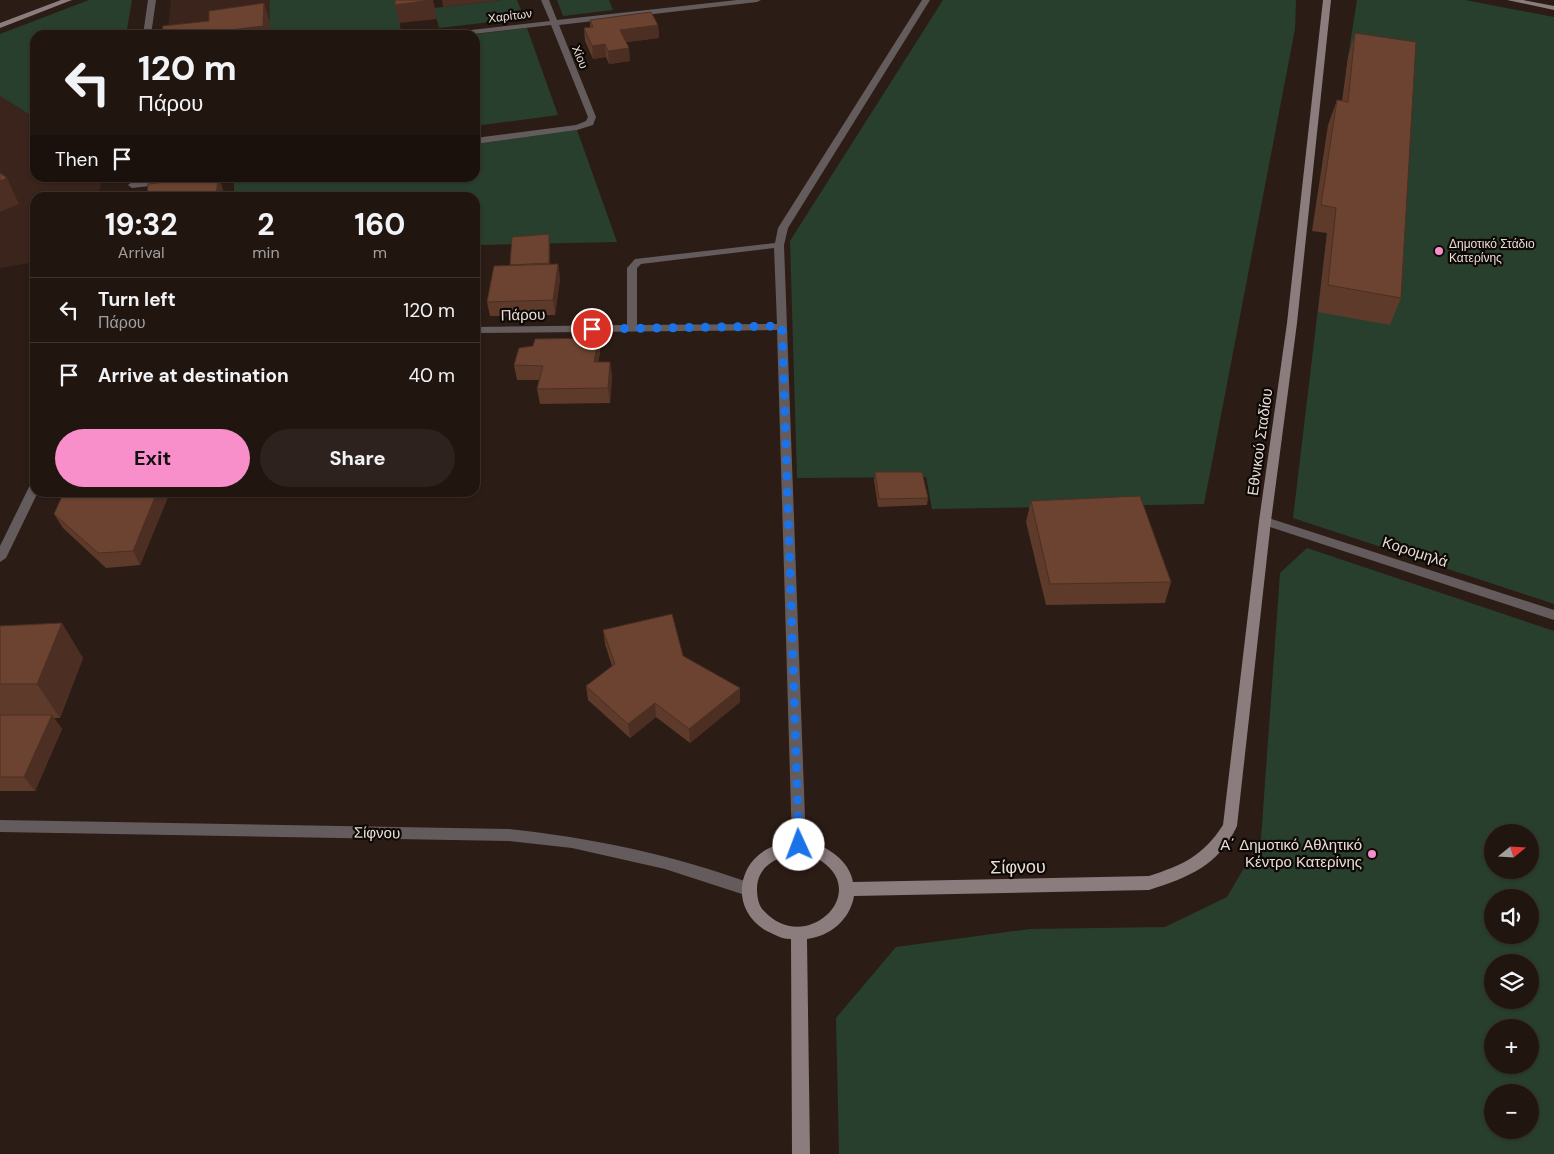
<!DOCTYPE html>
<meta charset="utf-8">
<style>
body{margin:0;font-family:"DM Sans",sans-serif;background:#2d221e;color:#f1f3f6;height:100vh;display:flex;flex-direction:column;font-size:19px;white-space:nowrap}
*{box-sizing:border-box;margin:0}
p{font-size:16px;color:#a29f9f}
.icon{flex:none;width:28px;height:28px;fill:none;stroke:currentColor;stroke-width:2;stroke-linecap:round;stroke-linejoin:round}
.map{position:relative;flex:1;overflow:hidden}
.panel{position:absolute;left:30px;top:192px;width:450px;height:305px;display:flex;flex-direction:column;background:#211510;border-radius:15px;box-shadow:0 1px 4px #0004,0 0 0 1px #3e3430}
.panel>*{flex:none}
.guide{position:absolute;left:30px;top:30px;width:450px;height:152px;border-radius:15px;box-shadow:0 1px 4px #0004,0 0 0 1px #3e3430;background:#211510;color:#f1f3f6;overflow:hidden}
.needle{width:32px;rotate:72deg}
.controls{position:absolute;left:1484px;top:824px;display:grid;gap:10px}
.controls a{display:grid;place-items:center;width:55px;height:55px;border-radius:50%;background:#211510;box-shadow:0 1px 4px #0004,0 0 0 1px #3e3430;font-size:25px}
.pin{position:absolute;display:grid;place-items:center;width:42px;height:42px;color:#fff;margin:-21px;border:2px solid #fff;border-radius:50%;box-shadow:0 1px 5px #0007}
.me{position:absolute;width:55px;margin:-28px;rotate:358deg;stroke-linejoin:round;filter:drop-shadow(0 0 4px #0008)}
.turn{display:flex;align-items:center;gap:18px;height:105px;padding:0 25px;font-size:22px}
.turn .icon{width:65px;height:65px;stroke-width:2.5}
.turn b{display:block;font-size:35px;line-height:42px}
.then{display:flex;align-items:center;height:48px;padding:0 25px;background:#0003;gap:10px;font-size:19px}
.eta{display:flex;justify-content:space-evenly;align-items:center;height:85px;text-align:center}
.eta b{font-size:30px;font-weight:700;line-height:35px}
.primary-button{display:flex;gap:10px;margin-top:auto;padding:10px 25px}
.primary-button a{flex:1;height:58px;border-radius:30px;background:#f98fca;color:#111;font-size:20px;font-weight:700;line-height:58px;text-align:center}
.primary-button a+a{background:#2d221e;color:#f1f3f6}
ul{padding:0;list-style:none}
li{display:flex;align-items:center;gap:15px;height:65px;padding:0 25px;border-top:1px solid #3e3430}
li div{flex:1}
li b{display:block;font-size:19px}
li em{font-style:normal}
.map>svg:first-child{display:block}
.built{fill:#3a241b}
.green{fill:#283f2e;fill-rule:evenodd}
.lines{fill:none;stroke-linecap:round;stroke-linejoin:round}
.street{fill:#645b5c;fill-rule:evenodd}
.secondary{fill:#8b7c7e;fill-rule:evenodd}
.wall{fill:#5d3a2a}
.shaded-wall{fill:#4c2f22}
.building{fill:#6c4331;stroke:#4c2f22}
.route{stroke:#1a73e8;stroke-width:9;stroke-dasharray:0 16.2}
.poi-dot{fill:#f98fca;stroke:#0f0906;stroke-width:2}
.labels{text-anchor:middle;stroke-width:4.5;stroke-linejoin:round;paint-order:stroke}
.far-street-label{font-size:12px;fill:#e8ddd8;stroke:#0f0906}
.far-poi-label{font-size:12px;fill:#e8ddd8;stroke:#0f0906;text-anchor:start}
.street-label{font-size:15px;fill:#e8ddd8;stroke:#0f0906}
.poi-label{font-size:15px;fill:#e8ddd8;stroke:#0f0906;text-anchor:end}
.near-street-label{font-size:18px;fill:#e8ddd8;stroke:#0f0906}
</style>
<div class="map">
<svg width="1554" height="1154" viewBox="0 0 1554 1154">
<rect width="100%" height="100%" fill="#2c1c16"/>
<g class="built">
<polygon points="171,0 270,0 270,16 168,28"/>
<polygon points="0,96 35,118 35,178 102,178 98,197 35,198 35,262 0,268"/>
</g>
<g class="green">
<polygon points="89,0 132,0 126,35 35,35 35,118 0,96 0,34"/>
<polygon points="270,0 396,0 401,32 378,35 269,35"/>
<polygon points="502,0 517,0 524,18 439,28 434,8"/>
<polygon points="557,0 609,0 613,10 563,16"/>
<polygon points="943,0 1296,0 1295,29 1204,504 932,509 926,477 797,478 790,241"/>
<polygon points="1357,0 1465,0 1554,17 1554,604 1293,518 1348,57"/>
<polygon points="527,28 558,115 475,126 475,35 470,35"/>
<polygon points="577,130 617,242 475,245 475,198 234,198 234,178 475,178 475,144"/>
<path d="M1307 548 1554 631V1154H839L836 1018 896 947 1030 929 1165 927 1227 897 1261 839 1280 573ZM1492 832H1530V870H1492ZM1492 898H1530V935H1492ZM1492 962H1530V1000H1492ZM1492 1028H1530V1065H1492ZM1492 1092H1530V1130H1492Z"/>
</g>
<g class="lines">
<g class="street">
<polygon points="148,0 156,0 151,35 143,35"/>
<polygon points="541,0 549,0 557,20 737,0 761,0 757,2 559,25 596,117 593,125 577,130 475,144 475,138 576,125 586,121 588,117 551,25 465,35 441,35 445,33 550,21"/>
<path d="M922 0H930L788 228 784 245 806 845 804 850 799 851 794 850 792 845 777 330 475 333V327L627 325V268L635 259 775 243 778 228ZM774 248 777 324 637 325V268L641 264Z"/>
<polygon points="173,178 196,178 192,181 132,188 128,185 132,182"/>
<polygon points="35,483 35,492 38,492 6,558 0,562 0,546 29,487"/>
<polygon points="1265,517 1554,610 1554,620 1261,524 1259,521 1261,518"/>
<path d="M0 820 509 829C593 838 674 855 753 884L756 889 753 894 748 896 665 869 572 848 509 841 0 832Z"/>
</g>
<g class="secondary">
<polygon points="61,0 72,0 0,28 0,23"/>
<path d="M1323 0H1331L1297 323 1271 521 1237 826C1218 866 1189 877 1149 890L854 896C850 920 830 936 807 939L810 1154H792L791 939C784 939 779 937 773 934 727 915 734 856 780 844 798 839 804 838 821 846 836 853 850 865 853 882L1149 876C1183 865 1203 856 1223 825L1259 521 1287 323ZM799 851C887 878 809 962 763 910 758 904 757 896 757 888 758 864 779 857 799 851Z"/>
<polygon points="1507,0 1523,0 1554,6 1554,10"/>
</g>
</g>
<g class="wall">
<polygon points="590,20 658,25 659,38 626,42 630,61 609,64 606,57 593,59 585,41 584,28 590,27"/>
<polygon points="1355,33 1401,298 1390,325 1318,312 1327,233 1312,231 1328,125 1337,100 1342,101 1348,57"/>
<polygon points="550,242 550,265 558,264 560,279 555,315 490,316 487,302 511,266"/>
<polygon points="598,338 600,353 598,362 610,362 612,377 610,403 540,404 537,389 539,380 517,380 514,365"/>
<polygon points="875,472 928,498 927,505 878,507 874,480"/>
<polygon points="64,492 170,492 140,565 106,568 63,528 54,514"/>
<polygon points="1031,501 1171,582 1165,603 1046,605 1026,522"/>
<polygon points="0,626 83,658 60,718 54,718 62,729 35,791 0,791"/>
<polygon points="603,630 683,656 740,688 740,702 690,743 656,717 630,738 588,700 586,686 612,666 605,644"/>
</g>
<g class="shaded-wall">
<polygon points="433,0 437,19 399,23 395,5"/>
<polygon points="442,0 502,0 443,7"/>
<polygon points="264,3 270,22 269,35 188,35"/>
<polygon points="658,25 659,38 621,43 620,30"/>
<polygon points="605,44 606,57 593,59 592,46"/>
<polygon points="629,48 630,61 609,64 608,51"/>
<polygon points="7,178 19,204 0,212 0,181"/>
<polygon points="218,178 219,178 223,189 222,198 216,198"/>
<polygon points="549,234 550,242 550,270 549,263"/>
<polygon points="558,264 560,279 555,315 553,300"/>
<polygon points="598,338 600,353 595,376 594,362"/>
<polygon points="610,362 612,377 610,403 608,388"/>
<polygon points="157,492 170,492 140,565 133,551"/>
<polygon points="62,623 83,658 60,718 37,684"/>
<polygon points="740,688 740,702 690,743 689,729"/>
<polygon points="655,703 656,717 630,738 628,724"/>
<polygon points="52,715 62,729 35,791 24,777"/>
</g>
<g class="building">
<polygon points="395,0 433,0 395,5"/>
<polygon points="264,3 263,26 188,35 162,35 163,26 209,21 209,11"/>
<polygon points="651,12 658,25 620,30 629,48 608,51 605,44 592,46 584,28 593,27 590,20"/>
<polygon points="1355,33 1416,42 1401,298 1328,285 1336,208 1321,205 1337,100 1348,102"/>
<polygon points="0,173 7,178 0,181"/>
<polygon points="199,178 218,178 216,198 147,198 148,184"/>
<polygon points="549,234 549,263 510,265 512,237"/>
<polygon points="558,264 553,300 487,302 494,266"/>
<polygon points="598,338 594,362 610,362 608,388 537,389 543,366 514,365 519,348 533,346 535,339"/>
<polygon points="875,472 922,472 928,498 879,499"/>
<polygon points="64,492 157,492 133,551 98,553 54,514"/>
<polygon points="1140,496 1171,582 1050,584 1031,501"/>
<polygon points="672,614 683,656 740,688 689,729 655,703 628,724 586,686 615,664 603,630"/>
<polygon points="62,623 37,684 0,684 0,626"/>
<polygon points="0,715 52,715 24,777 0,777"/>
</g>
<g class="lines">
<polyline class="route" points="592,329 782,326 799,845"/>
</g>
<g class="poi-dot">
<circle cx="1439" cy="251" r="5"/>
<circle cx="1372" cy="854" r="5"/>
</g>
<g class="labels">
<g class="far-street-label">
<text transform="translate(510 16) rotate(-7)" y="4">Χαρίτων</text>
<text transform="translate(580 57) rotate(68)" y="4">Χίου</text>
</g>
<g class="far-poi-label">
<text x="1449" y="248">Δημοτικό Στάδιο<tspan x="1449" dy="14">Κατερίνης</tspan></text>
</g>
<g class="street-label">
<text transform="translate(523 315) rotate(-1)" y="5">Πάρου</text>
<text transform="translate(1260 442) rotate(-82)" y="5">Εθνικού Σταδίου</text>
<text transform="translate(1415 552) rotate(18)" y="5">Κορομηλά</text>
<text transform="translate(377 833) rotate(1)" y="5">Σίφνου</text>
</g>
<g class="poi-label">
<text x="1362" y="850">Α΄ Δημοτικό Αθλητικό<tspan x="1362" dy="17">Κέντρο Κατερίνης</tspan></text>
</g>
<g class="near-street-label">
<text transform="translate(1018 867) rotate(-1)" y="6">Σίφνου</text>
</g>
</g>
</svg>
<div class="controls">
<a><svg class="needle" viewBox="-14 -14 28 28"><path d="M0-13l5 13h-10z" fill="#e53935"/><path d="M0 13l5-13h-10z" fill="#a29f9f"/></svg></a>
<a><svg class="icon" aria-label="sound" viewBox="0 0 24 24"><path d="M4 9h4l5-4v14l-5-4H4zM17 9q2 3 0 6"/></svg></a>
<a><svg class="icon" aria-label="layers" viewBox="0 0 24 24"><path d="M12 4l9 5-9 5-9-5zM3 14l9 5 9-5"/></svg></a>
<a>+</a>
<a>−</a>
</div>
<div class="pin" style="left:592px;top:329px;background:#d93025"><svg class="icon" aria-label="arrive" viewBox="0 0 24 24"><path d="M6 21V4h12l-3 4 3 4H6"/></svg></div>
<svg class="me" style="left:799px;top:845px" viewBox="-20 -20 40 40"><circle r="19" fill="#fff"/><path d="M0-13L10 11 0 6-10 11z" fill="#1a73e8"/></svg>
<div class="guide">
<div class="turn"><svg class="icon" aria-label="left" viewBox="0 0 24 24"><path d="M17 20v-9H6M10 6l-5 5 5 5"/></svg><div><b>120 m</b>Πάρου</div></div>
<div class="then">Then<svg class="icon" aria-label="arrive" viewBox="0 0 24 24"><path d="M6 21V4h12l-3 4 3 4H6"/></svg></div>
</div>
<section class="panel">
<div class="eta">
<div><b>19:32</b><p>Arrival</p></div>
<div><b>2</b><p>min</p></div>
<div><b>160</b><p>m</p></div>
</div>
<ul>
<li><svg class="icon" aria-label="left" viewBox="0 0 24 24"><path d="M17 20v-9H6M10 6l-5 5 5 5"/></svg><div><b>Turn left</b><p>Πάρου</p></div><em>120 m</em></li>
<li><svg class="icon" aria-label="arrive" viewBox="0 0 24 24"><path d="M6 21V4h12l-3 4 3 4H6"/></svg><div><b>Arrive at destination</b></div><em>40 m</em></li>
</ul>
<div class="primary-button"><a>Exit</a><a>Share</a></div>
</section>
</div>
